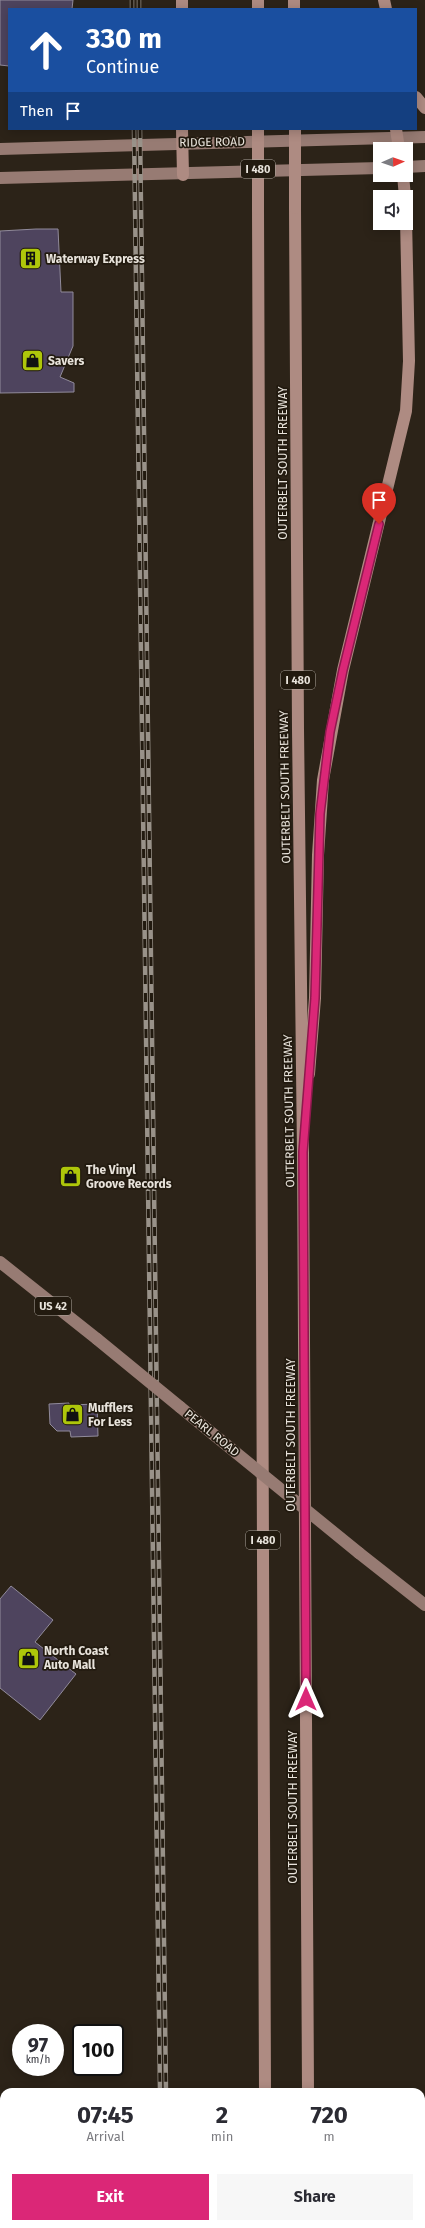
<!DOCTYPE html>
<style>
body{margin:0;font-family:"Fira Sans",sans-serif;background:#f7f7f7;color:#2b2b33;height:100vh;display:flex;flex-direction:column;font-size:15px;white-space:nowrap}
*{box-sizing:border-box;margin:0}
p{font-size:13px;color:#7c7c81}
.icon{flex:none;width:22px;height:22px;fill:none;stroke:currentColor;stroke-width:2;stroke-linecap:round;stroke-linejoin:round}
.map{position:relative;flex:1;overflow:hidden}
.drawer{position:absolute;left:0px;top:2088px;width:425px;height:140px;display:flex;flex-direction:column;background:#fff;border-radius:12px 12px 0 0;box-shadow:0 2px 10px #0003}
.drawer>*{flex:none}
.guide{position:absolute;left:8px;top:8px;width:409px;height:122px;border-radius:0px;box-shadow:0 2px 10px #0003;background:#1a4fa0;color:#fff;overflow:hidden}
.needle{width:26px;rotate:88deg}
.buttons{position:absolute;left:373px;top:142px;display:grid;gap:8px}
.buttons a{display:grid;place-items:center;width:40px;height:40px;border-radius:0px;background:#fff;box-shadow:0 2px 10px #0003;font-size:20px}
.speed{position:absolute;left:12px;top:2024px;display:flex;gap:8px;font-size:20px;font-weight:700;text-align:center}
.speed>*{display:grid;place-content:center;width:52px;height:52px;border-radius:50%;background:#fff;box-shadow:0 2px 10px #0003;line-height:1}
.speed small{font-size:10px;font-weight:400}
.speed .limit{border:2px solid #111;border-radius:6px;background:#fff;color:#111}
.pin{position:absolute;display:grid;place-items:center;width:34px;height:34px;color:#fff;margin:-41px -17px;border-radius:50% 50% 50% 0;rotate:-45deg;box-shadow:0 0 4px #0007}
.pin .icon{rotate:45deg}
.me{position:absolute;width:44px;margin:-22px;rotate:0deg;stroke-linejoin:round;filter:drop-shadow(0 0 3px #0008)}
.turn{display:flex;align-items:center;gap:14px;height:84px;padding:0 12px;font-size:18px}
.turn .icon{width:52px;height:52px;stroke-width:2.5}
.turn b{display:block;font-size:28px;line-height:34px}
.then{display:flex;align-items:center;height:38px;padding:0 12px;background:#0003;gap:8px;font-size:15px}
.eta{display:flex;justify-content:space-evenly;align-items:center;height:68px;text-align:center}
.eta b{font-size:24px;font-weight:700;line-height:28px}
.action{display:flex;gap:8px;margin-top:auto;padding:8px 12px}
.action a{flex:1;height:46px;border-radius:0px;background:#db2777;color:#fff;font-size:16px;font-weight:700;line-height:46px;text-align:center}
.action a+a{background:#f7f7f7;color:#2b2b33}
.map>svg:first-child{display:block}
.building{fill:#4e445e;stroke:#918b9b}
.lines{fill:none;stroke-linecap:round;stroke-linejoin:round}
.major{stroke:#977b73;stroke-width:12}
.highway{stroke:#ae8b82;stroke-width:12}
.rail-casing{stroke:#999289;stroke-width:4.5}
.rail{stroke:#221a0f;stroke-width:3;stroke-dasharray:9;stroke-linecap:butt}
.major-bridge{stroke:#977b73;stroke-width:12}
.highway-bridge{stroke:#ae8b82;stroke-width:12}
.route-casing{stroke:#8e194d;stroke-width:10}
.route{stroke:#db2777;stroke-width:7}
.labels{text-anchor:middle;stroke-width:3.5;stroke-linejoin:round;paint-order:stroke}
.shield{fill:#221a0f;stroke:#ada79e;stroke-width:1}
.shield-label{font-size:11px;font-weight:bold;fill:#e8e3db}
.street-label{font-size:12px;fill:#e8e3db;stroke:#221a0f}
.poi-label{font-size:12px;font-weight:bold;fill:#e8e3db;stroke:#221a0f;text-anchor:start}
</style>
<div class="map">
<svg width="425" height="2228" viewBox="0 0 425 2228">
<rect width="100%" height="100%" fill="#2c2318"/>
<g class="building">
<polygon points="0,0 73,0 72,9 9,9 9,66 0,65"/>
<polygon points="36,229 58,229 61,292 73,292 73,346 60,377 74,383 74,392 0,393 0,231"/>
<polygon points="69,1403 69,1405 97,1404 98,1436 71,1437 70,1431 57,1431 50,1424 49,1404"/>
<polygon points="11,1586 53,1620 35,1642 76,1674 40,1720 0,1688 0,1599"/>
</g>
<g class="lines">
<g class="major">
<polyline points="0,149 425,137"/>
<polyline points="406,167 425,166"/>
<polyline points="0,178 380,168"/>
<polyline points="0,1262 97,1339"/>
<polyline points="180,1407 213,1434"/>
<polyline points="359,1553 425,1605"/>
</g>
<g class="highway">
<polyline points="182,0 182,9"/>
<polyline points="258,0 258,9"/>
<polyline points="294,0 294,9"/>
<polyline points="384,0 386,9"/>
<polyline points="416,97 425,108"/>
<polyline points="182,129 183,175"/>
<polyline points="396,129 399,149"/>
<polyline points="403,175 405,197"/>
<polyline points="295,208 298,729 303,1153 308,2092"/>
<polyline points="258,209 265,2092"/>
<polyline points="309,1074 315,998 318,855 323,780 343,670 406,411 409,361 406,218"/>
<polyline points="266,2224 266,2228"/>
<polyline points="309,2224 309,2228"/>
</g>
<defs>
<g id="rail">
<polyline points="132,0 132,9"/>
<polyline points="139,0 139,9"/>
<polyline points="134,129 160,2092"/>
<polyline points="140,129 166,2092"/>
<polyline points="161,2224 161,2228"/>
<polyline points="168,2224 168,2228"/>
</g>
</defs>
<use href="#rail" class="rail-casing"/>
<use href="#rail" class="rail"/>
<g class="major-bridge">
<polyline points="97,1339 180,1407"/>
<polyline points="213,1434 359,1553"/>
</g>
<g class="highway-bridge">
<polyline points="258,129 258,209"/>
<polyline points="295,208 295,129"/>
</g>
</g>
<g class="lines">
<defs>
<polyline id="route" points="306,1699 303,1152 315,998 320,814 330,732 343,670 379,524"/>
</defs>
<use href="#route" class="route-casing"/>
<use href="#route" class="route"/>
</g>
<defs>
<symbol id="building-square" viewBox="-11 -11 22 22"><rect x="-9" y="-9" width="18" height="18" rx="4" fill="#aec60a" stroke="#221a0f"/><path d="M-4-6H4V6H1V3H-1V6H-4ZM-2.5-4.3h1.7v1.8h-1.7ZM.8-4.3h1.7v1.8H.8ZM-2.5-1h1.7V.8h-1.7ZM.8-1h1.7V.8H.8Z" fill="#111"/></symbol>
<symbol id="shop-square" viewBox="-11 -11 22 22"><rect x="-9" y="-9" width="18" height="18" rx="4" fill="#aec60a" stroke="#221a0f"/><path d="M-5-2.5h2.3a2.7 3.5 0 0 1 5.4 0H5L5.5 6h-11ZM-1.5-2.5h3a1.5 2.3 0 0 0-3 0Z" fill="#111"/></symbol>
</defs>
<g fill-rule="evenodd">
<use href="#building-square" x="18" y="246" width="25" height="25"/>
<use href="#shop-square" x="20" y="348" width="25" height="25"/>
<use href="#shop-square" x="58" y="1164" width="25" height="25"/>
<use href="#shop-square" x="60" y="1402" width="25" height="25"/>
<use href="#shop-square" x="16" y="1646" width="25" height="25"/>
</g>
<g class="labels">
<g class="shield">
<rect x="241" y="160" width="34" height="18" rx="3"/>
<rect x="281" y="671" width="34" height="18" rx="3"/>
<rect x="35" y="1297" width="36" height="18" rx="3"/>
<rect x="246" y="1531" width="34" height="18" rx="3"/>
</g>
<g class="shield-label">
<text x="258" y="173">I 480</text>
<text x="298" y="684">I 480</text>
<text x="53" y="1310">US 42</text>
<text x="263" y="1544">I 480</text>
</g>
<g class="street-label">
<text transform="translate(212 142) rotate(-1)" y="4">RIDGE ROAD</text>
<text transform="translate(283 463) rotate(-90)" y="4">OUTERBELT SOUTH FREEWAY</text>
<text transform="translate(285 787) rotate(-91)" y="4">OUTERBELT SOUTH FREEWAY</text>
<text transform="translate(289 1111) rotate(-91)" y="4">OUTERBELT SOUTH FREEWAY</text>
<text transform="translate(212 1433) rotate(39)" y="4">PEARL ROAD</text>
<text transform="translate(291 1435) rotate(-90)" y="4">OUTERBELT SOUTH FREEWAY</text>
<text transform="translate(293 1807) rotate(-90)" y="4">OUTERBELT SOUTH FREEWAY</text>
</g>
<g class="poi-label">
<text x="46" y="263">Waterway Express</text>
<text x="48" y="365">Savers</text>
<text x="86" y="1174">The Vinyl<tspan x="86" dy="14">Groove Records</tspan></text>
<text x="88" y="1412">Mufflers<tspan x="88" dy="14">For Less</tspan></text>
<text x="44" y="1655">North Coast<tspan x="44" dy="14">Auto Mall</tspan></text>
</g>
</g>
</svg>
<div class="buttons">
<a><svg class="needle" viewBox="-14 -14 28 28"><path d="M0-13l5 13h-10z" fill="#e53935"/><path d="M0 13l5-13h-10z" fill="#7c7c81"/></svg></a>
<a><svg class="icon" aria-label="sound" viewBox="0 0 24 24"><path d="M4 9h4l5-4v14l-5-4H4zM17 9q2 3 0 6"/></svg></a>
</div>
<div class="speed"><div>97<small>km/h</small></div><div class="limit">100</div></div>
<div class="pin" style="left:379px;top:524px;background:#d93025"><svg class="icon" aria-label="arrive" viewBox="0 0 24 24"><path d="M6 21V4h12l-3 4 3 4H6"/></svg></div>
<svg class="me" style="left:306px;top:1699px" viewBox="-20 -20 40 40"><path d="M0-17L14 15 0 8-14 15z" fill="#db2777" stroke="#fff" stroke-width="4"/></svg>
<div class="guide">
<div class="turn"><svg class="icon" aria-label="ahead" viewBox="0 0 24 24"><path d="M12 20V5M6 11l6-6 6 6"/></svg><div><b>330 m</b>Continue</div></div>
<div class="then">Then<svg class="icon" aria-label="arrive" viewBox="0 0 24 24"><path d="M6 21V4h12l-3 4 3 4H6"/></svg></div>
</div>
<section class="drawer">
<div class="eta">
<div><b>07:45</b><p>Arrival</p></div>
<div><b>2</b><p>min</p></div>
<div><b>720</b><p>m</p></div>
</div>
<div class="action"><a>Exit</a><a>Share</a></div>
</section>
</div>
